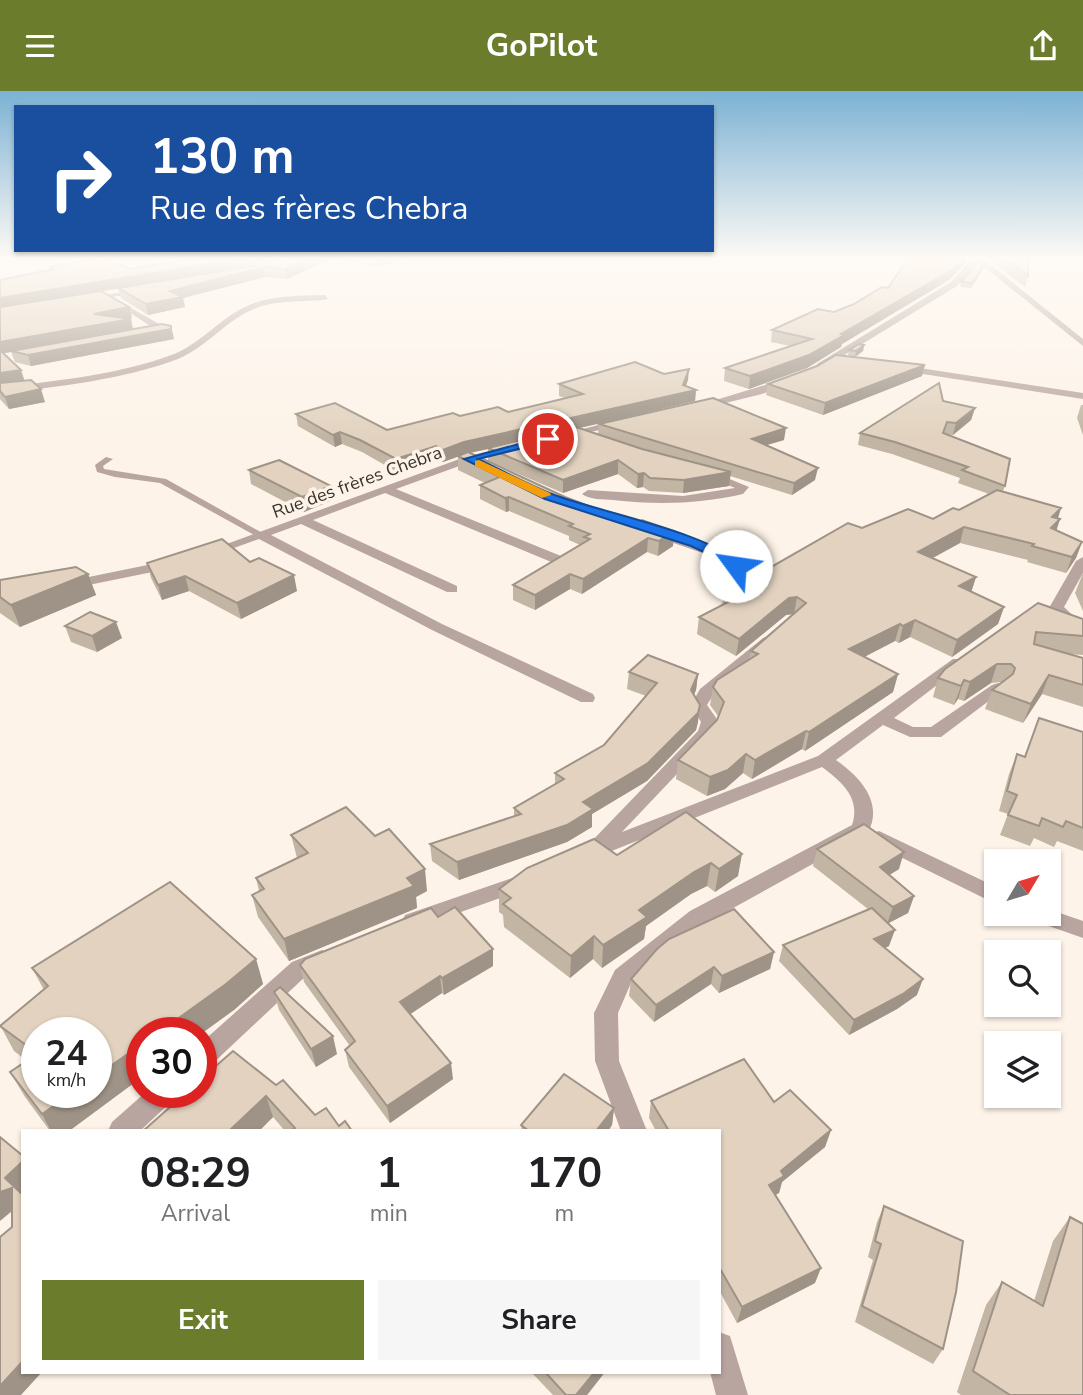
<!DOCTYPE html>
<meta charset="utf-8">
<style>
body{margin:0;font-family:"Nunito Sans",sans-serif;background:#f6f6f6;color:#202124;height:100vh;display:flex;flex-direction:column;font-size:26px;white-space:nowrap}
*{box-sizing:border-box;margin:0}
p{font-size:23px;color:#757577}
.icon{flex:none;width:38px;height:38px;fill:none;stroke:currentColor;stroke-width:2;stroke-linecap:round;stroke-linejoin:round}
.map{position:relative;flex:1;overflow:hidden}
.panel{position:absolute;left:21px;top:1038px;width:700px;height:245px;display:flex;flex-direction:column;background:#fff;border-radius:0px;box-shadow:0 2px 5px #0004}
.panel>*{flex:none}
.guide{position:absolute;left:14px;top:14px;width:700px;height:147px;border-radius:0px;box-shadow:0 2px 5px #0004;background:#1a4fa0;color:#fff;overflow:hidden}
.needle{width:46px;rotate:52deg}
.buttons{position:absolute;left:984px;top:758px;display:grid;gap:14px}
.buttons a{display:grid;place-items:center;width:77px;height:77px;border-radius:0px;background:#fff;box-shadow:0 2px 5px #0004;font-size:35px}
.speed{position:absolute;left:21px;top:926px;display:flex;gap:14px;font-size:35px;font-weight:700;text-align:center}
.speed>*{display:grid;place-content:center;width:91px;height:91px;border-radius:50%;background:#fff;box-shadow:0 2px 5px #0004;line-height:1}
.speed small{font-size:18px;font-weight:400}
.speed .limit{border:10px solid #d22;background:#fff;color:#111}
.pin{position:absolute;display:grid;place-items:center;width:60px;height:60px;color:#fff;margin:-30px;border:4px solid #fff;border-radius:50%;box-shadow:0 2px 7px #0007}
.me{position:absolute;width:77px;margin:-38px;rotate:301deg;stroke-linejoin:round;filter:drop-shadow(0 0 5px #0008)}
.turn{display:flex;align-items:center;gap:24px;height:147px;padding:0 21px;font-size:32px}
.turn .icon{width:91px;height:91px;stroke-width:2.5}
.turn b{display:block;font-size:49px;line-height:60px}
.eta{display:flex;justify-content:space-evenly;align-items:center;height:119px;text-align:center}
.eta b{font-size:42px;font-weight:700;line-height:49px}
.button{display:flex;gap:14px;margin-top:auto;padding:14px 21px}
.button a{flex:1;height:80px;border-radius:0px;background:#6b7d2c;color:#fff;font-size:28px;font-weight:700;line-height:80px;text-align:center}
.button a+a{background:#f6f6f6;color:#202124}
header{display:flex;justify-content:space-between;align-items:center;height:91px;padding:0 21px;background:#6b7d2c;color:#fff;font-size:32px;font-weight:700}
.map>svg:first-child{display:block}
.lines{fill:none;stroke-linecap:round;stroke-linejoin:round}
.lane{fill:#b9a5a0;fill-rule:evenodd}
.street{fill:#b9a5a0;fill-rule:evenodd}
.wall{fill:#c2b5a4}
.shaded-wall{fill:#9e9386}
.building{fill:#e2d2bf;stroke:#9e9386;stroke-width:2}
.route{fill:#1a73e8;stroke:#114b97;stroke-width:2}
.slow{fill:#f59e0b}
.labels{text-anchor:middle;stroke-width:7;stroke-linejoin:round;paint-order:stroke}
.far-street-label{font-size:18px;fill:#3a342c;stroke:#fdf3e8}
</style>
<header><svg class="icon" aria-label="menu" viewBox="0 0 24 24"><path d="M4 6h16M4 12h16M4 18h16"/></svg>GoPilot<svg class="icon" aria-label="share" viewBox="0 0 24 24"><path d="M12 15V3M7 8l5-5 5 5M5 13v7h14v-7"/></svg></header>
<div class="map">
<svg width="1083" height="1304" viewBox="0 0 1083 1304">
<rect width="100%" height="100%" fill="#fdf3e8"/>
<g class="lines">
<polygon class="lane" points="106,366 113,368 103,375 104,378 166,388 266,444 264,446 258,446 160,392 115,386 97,381 95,374"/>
<g class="street">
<polygon points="974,166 981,166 1083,248 1083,255 977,170 957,195 823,277 817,277 817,273 951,191"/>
<polygon points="145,197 145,201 112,206 166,237 166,241 145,244 145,240 155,238 107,207 86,210 82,208"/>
<path d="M325 204 328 208C303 212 277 208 254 218 226 229 207 256 178 268 122 289 60 295 0 303V297C58 289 119 284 174 263 199 253 217 231 241 218 266 204 297 205 325 204Z"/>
<polygon points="900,274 1083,302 1083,308 897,279 897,275"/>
<polygon points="788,287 793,290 791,292 762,303 701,318 696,315"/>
<polygon points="622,328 626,329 626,333 564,347 559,344"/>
<polygon points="509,355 515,358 513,360 473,370 396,398 566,467 566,473 556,473 385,402 313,429 457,495 457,501 447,501 301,433 271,444 442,533 593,603 595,607 593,611 581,611 432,539 259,448 209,466 202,462 465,366"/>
<path d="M708 379 749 396 743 403C699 413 658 414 613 409 603 408 590 409 582 403L588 399 683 405 735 397 704 384V380Z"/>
<polygon points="608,421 727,461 741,472 755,493 753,496 743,496 731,478 717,467 604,428 604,422"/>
<polygon points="1083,466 1083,482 1064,516 1083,534 1083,547 1078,545 1049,517 1076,470"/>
<polygon points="172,469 177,470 177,476 69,498 62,494 69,490"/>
<path d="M768 545 773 547 776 550 773 553 713 604 707 614 719 631 712 646 622 741 818 665 953 568H965L967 571 894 627 913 636H931L992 594 998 592 1006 597 941 646H910L883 634 836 669C860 686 885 712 867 743L706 832 631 892 618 922 619 970 647 1040H621L595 970 594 922 615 879 690 820 852 734C861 707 842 691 822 676L589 769H575L572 764 575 759 588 754 698 640 701 631 691 614 700 598 763 547Z"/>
<polygon points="879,740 996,796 996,813 872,752 869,747 872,742"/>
<polygon points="521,784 528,787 531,792 528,797 413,838 405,836 402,830 405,824"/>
<polygon points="1048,818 1083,830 1083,847 1029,828 1027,822 1048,822"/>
<polygon points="322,859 330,862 333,868 330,874 308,883 210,975 201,978 201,952 292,871"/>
<polygon points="146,1001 177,1001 173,1009 140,1040 108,1040 112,1031"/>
<polygon points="719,1241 730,1245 748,1304 716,1304 710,1281 719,1281"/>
</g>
</g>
<g class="wall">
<polygon points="203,166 280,166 233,178 259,174 283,166 408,166 379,176 333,167 287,188 265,186 183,207 185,216 148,224 121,207 118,198 102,200 129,216 132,227 127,228 131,228 133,238 171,235 174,248 31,275 15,271 11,261 3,262 24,290 45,311 9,318 0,308 0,189 51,179 50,176 131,178"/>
<polygon points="985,166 1028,166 1028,185 1025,196"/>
<polygon points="983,178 971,197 960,196 961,191"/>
<polygon points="949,189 842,253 841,256 807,277 749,298 724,290 725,277 790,255 771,251 772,239 834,221 854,213 888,197"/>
<polygon points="864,254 863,260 855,266 848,265 849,259"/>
<polygon points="817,275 922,285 823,324 766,304 768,293"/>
<polygon points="664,283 688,289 686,295 696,299 695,310 579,337 598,343 599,333 784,349 766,354 815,389 792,404 730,385 729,395 683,402 649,400 643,396 637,397 618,383 563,402 488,370 488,358 470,362 565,406 636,433 674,440 673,455 658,465 647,461 582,503 570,498 535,519 513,509 513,494 580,454 569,449 569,445 509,420 506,421 480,408 480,394 485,392 458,379 458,366 443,371 437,368 397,381 362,361 342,353 335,356 298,335 296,323 387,339 460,325 508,321 565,307 559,305 559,293"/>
<polygon points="943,310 975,317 971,329 953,344 945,343 1005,395 1003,400 1061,417 1058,428 1060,428 1056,439 1082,451 1076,467 1066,482 1027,471 1028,469 960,452 933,467 976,486 971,501 1004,516 998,533 952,566 910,546 899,552 895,550 864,566 898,583 893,601 805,660 802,658 752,688 743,682 725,698 707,705 676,688 678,669 717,629 718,625 710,614 713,596 749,569 751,560 793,523 786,524 736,565 697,543 699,526 722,514 724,503 862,437 933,428 959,419 989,403 958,392 960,387 892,363 858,354 860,342"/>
<polygon points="1081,314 1083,314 1083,344 1077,327"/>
<polygon points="249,379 333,409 304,421 251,393"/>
<polygon points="250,471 297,500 241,528 189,500 162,509 151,487 147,472"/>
<polygon points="1083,482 1083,520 1075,502"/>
<polygon points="88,483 96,504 20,536 0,522 0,489"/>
<polygon points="1038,512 1083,528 1083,564 1067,563 1083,567 1083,616 1042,603 1023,632 985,618 992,599 1002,591 991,592 964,610 958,608 954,614 933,606 938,587"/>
<polygon points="65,535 122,547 97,561 71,551"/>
<polygon points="629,581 698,583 696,599 694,604 698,631 696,639 647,690 592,723 592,736 567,751 459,789 432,770 430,753 514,725 514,717 555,693 555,682 604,654 646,605 627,598"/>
<polygon points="1039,627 1083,641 1083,760 1057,750 1054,756 1034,747 1030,755 1000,744 1008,723 999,720 1009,683 1017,663 1024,666"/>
<polygon points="686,721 738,785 715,801 707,795 691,803 646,835 644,848 602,877 593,868 570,887 504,836 503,824 499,821 499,798 617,764"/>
<polygon points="291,744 427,800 416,806 417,817 289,870 258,826 252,804 259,800 256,787 297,767"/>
<polygon points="817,758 899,778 889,784 914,805 908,822 888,832 889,855 885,857 917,904 897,918 849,944 779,870 783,854 868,818 813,775"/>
<polygon points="438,826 493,875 444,904 442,902 410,923 453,988 390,1032 349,976 345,959 350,955 304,891 300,874"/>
<polygon points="774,861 770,878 719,902 711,893 654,931 629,905 631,888"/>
<polygon points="256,868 263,893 234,919 142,942 142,986 69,1040 50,1040 25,1006 10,981 27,970 14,960 0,934 44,899 32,877"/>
<polygon points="274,901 337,963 316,976 279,919"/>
<polygon points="276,994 315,1024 339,1035 352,1040 285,1040 273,1026 259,1040 143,1040"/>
<polygon points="651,1010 774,1011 831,1039 825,1056 782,1091 779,1102 775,1104 815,1192 737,1232 719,1199 719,1040 656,1040 649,1027"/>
<polygon points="614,1017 612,1034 608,1040 522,1040 521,1034"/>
<polygon points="884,1115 943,1258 933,1273 855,1231 873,1169 868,1166 877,1131"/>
<polygon points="1070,1126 1083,1304 961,1304 957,1301 986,1214 1002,1191 1034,1210 1053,1150"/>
<polygon points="533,1281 605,1281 587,1304 553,1304 533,1283"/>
</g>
<g class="shaded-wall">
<polygon points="244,166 280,166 228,179 0,217 0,207"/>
<polygon points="314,166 333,166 333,167 287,188 285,178"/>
<polygon points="381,166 408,166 379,176 378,167"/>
<polygon points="965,166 972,166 949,189 842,253 841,256 807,277 749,298 750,285 841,243"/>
<polygon points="984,173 983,178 971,197 973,192"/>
<polygon points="264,176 265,186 183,207 185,216 148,224 146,213 170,200"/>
<polygon points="129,216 132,227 97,234 94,223"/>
<polygon points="131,228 133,239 11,260 11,261 0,263 0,251"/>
<polygon points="171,235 174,248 31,275 28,264"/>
<polygon points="864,254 863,260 855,266 856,260"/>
<polygon points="925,274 922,285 823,324 825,312"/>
<polygon points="689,278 688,289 683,302 696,299 695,310 490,358 488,357 488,358 464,363 443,371 443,359 464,351 683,294"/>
<polygon points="21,279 25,291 0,294 0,282"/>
<polygon points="41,298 45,311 9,318 5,306"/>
<polygon points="975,317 971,329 953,344 956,332"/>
<polygon points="786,337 784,349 750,359 752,348"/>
<polygon points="340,341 342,353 335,356 333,344"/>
<polygon points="436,355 437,368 397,381 396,368"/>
<polygon points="618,369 618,383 563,402 563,389"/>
<polygon points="818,377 815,389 792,404 794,392"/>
<polygon points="731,381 729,395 683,402 684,389"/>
<polygon points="644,382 643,396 637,397 638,383"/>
<polygon points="331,395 333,409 304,421 302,406"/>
<polygon points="509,406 509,420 506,421 505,407"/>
<polygon points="1061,417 1056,432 1060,428 1055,444 1046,453 1052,426"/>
<polygon points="964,436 960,452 914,477 918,461"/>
<polygon points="674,440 673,455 658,465 659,450"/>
<polygon points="648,447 647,461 582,503 583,488"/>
<polygon points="1082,451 1076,467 1066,482 1072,466"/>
<polygon points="88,483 96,504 20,536 11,514"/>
<polygon points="570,483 570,498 535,519 535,504"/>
<polygon points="294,484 297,500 241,528 237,512"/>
<polygon points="185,485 189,500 162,509 158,494"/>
<polygon points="976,486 971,502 959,495"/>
<polygon points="797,506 794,523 786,524 736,565 739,548 789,507"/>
<polygon points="1004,516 998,533 952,566 957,549"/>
<polygon points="915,529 910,546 899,552 903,535"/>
<polygon points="116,531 122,547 97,561 92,545"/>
<polygon points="900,533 895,550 845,576 849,558"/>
<polygon points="997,573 991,592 964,610 970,591"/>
<polygon points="698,583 696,599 689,615 691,599"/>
<polygon points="898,583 893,601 805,660 809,641"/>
<polygon points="1049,584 1042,603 1023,632 1031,613"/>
<polygon points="964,589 958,608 954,614 961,595"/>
<polygon points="700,614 698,631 696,639 647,690 592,723 592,736 567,751 459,789 457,771 583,711"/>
<polygon points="806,640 802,658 752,688 755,669"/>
<polygon points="746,663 743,682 725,698 707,705 710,686"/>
<polygon points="904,761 899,778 875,793 880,776"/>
<polygon points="742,763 738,785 715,801 719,778"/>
<polygon points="711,772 707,795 691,803 646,835 644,848 602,877 603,854 639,819 694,781"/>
<polygon points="425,778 427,800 416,806 417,817 289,870 284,848"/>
<polygon points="914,805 908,822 887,833 893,816"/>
<polygon points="895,839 889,855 869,864 874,848"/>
<polygon points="594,845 593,868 570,887 571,865"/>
<polygon points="493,858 493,875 444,904 442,887"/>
<polygon points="774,861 770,878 719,902 722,885"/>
<polygon points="256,868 263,893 234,919 201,943 201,942 158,942"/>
<polygon points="714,876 711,893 654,931 656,914"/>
<polygon points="440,885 442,902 403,928 400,911"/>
<polygon points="923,888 917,904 897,918 849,944 854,929"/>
<polygon points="333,945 337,963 316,976 311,958"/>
<polygon points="142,953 142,986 69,1040 51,1040 42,1023 74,1001 96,1001 96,985"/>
<polygon points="451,972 453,988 390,1032 387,1015"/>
<polygon points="266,1005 273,1026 259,1040 229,1040"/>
<polygon points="614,1017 612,1034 608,1040 596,1040"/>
<polygon points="831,1039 825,1056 782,1091 779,1102 764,1110 769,1094 781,1080"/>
<polygon points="23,1070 23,1100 18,1105 5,1087"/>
<polygon points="12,1097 12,1120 0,1130 0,1101"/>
<polygon points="821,1177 815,1192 737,1232 742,1216"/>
<polygon points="23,1270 23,1281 42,1281 21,1304 0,1304 0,1295"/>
<polygon points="595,1281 605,1281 587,1304 576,1304"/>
</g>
<g class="building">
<polygon points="101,166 131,178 203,166 244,166 227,170 0,207 0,189 54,178 50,176"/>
<polygon points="283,166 314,166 285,178 264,176 170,200 183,206 146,213 118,197 259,174"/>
<polygon points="909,166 965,166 952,179 841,243 844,244 809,264 750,285 725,277 812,248 772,239 818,218 834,221 854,213 882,196 888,197"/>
<polygon points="1001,166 1028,166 1028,185"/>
<polygon points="979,169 984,173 973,192 961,191"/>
<polygon points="101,200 129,216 94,223 131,228 0,251 0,216"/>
<polygon points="162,233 171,235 171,238 28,264 11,260"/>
<polygon points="859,253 864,254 856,260 849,259"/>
<polygon points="0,261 2,261 21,279 0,282"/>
<polygon points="836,264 925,274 825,312 768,293 817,275"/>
<polygon points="635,271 664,283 689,278 683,294 696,299 464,351 443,359 436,355 396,368 360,349 340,341 333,344 296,323 335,312 387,339 453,322 460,325 498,316 508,321 583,303 559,293"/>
<polygon points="31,289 41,298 5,306 0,300 0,292"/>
<polygon points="939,292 943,310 975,317 956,332 947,331 943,342 1010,368 1005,395 962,379 968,376 895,351 860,342"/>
<polygon points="713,307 786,337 752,348 818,377 794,392 599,333"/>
<polygon points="576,336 642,358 731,381 684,389 650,387 644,382 638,383 618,369 563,389 488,357"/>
<polygon points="468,361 565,406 636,433 642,429 674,440 659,450 648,447 583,488 570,483 535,504 513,494 590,448 584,446 590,443 569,435 573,433 509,406 505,407 480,394 500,386 458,365"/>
<polygon points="279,369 331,395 302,406 249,379"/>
<polygon points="997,399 1061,417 1052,426 1060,428 1051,437 1082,451 1072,466 1032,455 1034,453 964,436 918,461 976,486 959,495 1004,516 957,549 915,529 903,535 900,533 849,558 898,583 809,641 806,640 755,669 746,663 728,679 710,686 678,669 717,629 724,611 713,596 717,589 758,563 751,560 806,512 797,506 789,507 739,548 699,526 734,508 724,503 848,432 862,437 908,418 933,428 953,417 959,419"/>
<polygon points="222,448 250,471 259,467 294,484 237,512 185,485 158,494 147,472"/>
<polygon points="76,476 88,483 11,514 0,506 0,489"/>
<polygon points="1038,512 1083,528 1083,545 1036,541 1034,553 1083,567 1083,594 1049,584 1031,613 992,599 1013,583 1015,577 1011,573 997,573 970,591 964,589 961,595 938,587 945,578"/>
<polygon points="90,521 116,531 92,545 65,535"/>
<polygon points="648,564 698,583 691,599 700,614 698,622 648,672 583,711 593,718 567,734 457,771 430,753 521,723 514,717 564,688 555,682 604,654 657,592 629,581"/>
<polygon points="1039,627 1083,641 1083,737 1066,730 1063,736 1042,727 1039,735 1008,724 1017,704 1007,700 1017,663 1025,666"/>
<polygon points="346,716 375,745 389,738 425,778 407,787 414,795 284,848 252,804 264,798 256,787 308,762 291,744"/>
<polygon points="686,721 742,763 719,778 711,772 694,781 639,819 647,826 603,854 594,845 571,865 503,813 511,807 499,798 527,777 594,748 617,764"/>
<polygon points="864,733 904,761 880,776 914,805 893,816 817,758"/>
<polygon points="170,791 256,868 226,893 158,942 142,942 142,953 96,985 96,942 37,942 37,962 0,935 48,895 32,877"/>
<polygon points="455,816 493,858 442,887 440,885 400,911 451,972 387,1015 345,959 355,950 300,874 305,868 431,817 438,826"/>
<polygon points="872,817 895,839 874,848 923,888 903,903 854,929 783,854"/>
<polygon points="734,818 774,861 722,885 714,876 656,914 631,888 657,858 669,848"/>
<polygon points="280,896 333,945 311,958 274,901"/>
<polygon points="233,960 276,994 283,989 315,1024 326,1017 339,1035 345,1030 352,1040 291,1040 295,1037 266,1005 229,1040 143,1040 187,1001 201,1001 201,988"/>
<polygon points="37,963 37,1001 74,1001 42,1023 10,981"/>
<polygon points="744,968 774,1011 790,999 831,1039 781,1080 784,1085 769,1094 821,1177 742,1216 719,1176 719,1040 669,1040 651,1010"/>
<polygon points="564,983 614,1017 596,1040 529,1040 521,1034"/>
<polygon points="0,1046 23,1065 23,1070 5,1087 23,1104 23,1270 0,1295 0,1146 12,1136 12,1097 0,1101"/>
<polygon points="884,1115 963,1150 956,1201 943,1258 862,1215 881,1153 875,1150"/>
<polygon points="1070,1126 1083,1133 1083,1304 1010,1304 973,1280 1002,1191 1043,1215"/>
<polygon points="545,1281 595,1281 576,1304 566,1304"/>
</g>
<linearGradient id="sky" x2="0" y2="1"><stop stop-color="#7cb2d4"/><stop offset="0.48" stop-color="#fefaf5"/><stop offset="1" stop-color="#fefaf5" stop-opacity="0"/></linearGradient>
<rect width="1083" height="348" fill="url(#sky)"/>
<path class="route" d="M548 345 553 348 551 350 478 368C503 380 527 393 552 403 598 421 713 442 742 475L741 478H732L717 467 691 455 545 408 464 368Z"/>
<polygon class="slow" points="479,369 550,402 551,404 542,407 475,375 475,370"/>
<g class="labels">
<g class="far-street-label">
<text transform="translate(357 391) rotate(-20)" y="6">Rue des frères Chebra</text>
</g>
</g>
</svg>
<div class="buttons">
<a><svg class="needle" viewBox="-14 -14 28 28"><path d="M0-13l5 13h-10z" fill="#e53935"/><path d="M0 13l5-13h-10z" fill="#757577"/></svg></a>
<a><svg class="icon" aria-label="search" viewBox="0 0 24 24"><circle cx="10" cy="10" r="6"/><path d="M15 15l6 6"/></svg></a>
<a><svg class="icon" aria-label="layers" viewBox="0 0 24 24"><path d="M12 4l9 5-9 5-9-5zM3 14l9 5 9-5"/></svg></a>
</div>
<div class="speed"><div>24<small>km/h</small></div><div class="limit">30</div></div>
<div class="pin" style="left:548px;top:348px;background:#d93025"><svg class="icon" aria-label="arrive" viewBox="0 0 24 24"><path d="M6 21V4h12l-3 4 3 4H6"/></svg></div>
<svg class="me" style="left:736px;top:475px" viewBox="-20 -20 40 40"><circle r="19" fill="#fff"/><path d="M0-13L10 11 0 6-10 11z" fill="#1a73e8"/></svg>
<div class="guide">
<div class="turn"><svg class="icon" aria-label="right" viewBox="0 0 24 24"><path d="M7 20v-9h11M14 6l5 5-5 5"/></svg><div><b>130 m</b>Rue des frères Chebra</div></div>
</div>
<section class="panel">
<div class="eta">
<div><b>08:29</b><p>Arrival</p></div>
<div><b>1</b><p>min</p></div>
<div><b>170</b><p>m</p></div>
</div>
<div class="button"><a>Exit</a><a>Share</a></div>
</section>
</div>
